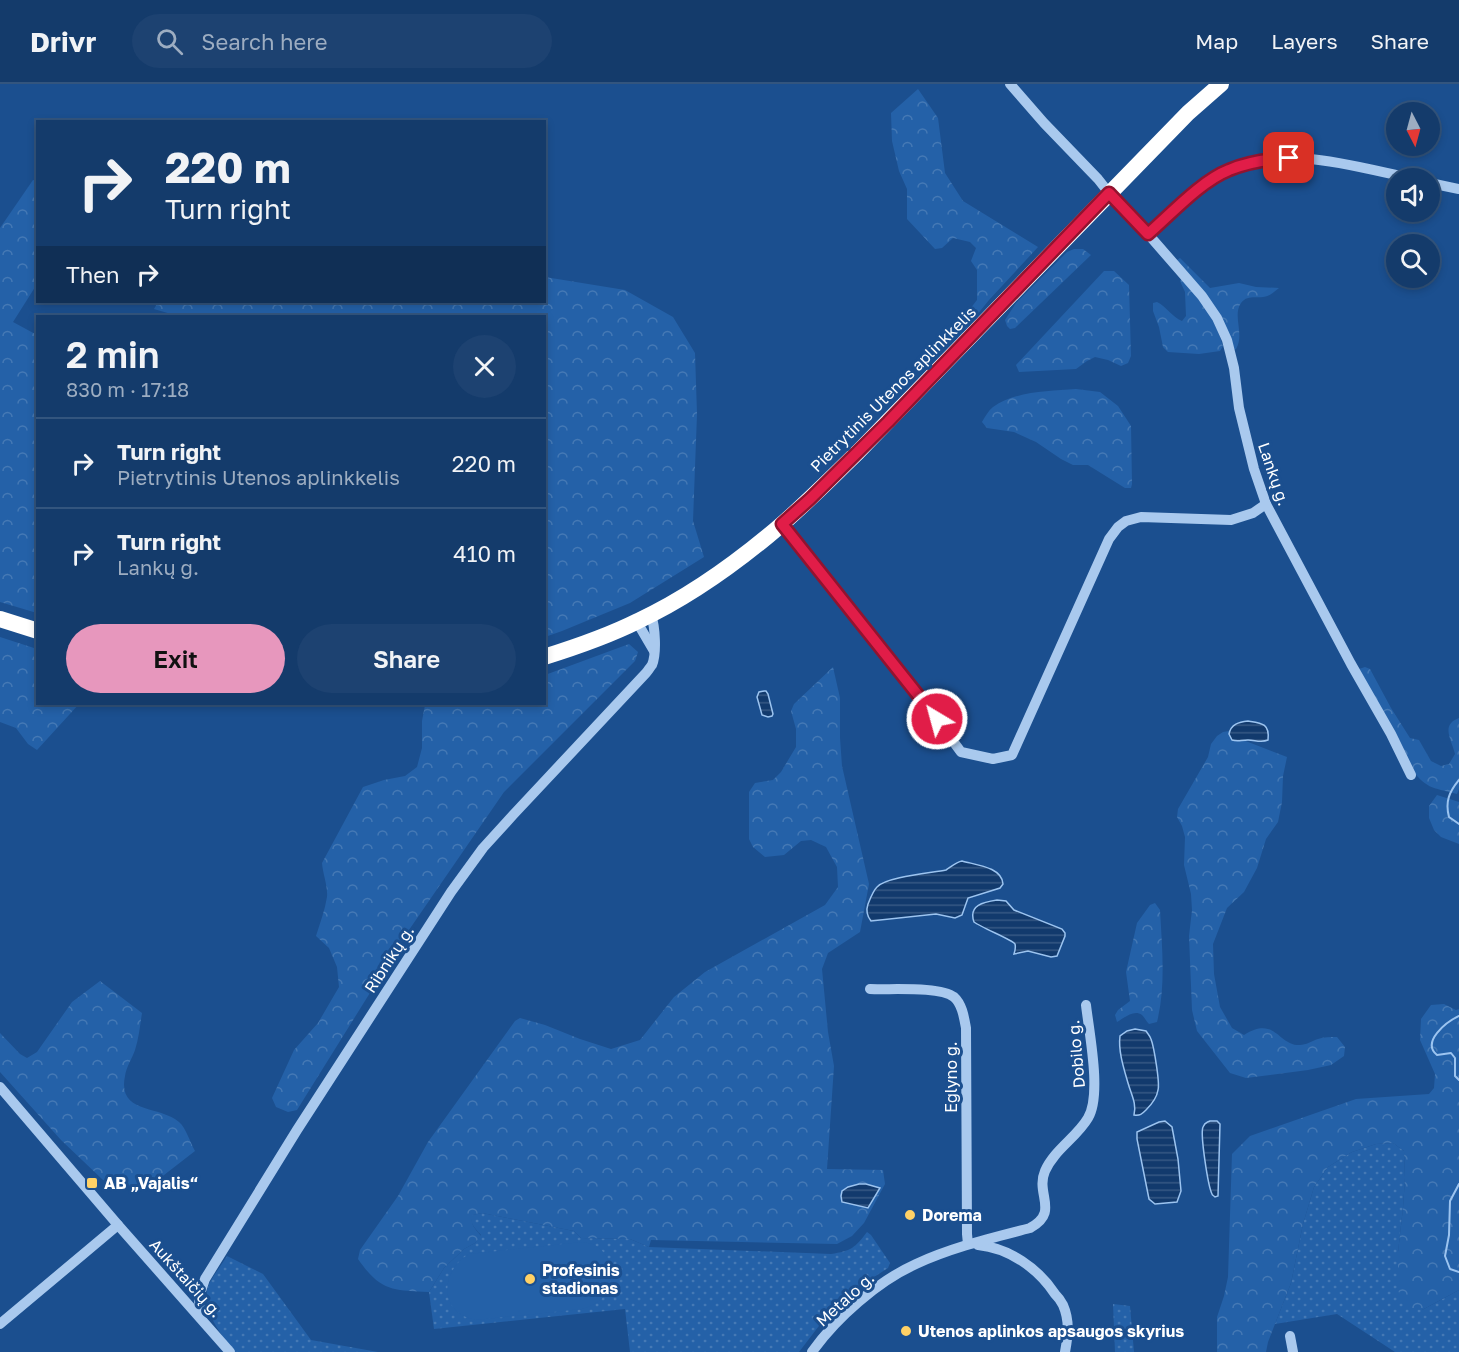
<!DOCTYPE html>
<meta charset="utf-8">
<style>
body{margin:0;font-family:"Golos Text",sans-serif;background:#1d4271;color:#f1f3f6;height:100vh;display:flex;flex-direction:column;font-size:22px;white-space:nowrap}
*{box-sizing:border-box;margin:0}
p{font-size:20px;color:#9dadc1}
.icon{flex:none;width:33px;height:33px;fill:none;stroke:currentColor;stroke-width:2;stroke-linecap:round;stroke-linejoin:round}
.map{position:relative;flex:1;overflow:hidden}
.drawer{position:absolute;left:36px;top:231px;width:510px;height:390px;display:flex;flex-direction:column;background:#143b6b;border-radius:0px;box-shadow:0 3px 9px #0003,0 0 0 2px #33557e}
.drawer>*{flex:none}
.hud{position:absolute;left:36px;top:36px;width:510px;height:183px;border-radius:0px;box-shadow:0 3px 9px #0003,0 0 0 2px #33557e;background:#143b6b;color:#f1f3f6;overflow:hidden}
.needle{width:39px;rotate:174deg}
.tools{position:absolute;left:1386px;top:18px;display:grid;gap:12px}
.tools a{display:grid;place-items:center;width:54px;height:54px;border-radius:50%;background:#143b6b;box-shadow:0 3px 9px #0003,0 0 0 2px #33557e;font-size:30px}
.pin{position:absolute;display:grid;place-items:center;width:51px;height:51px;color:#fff;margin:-26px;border-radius:12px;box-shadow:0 3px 9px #0006}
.me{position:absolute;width:66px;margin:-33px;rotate:323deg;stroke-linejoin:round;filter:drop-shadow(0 0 4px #0008)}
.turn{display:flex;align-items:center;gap:21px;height:126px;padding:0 30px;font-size:27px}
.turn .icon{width:78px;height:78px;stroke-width:2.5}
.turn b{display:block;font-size:42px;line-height:51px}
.then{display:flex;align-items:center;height:57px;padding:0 30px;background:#0003;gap:12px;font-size:22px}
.round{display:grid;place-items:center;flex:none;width:63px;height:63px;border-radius:32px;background:#1d4271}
.summary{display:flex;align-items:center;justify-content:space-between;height:102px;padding:0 30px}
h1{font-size:36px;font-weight:600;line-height:45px}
.primary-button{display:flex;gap:12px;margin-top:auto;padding:12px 30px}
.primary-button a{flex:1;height:69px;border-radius:36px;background:#e797bd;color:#111;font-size:24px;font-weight:600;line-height:69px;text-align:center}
.primary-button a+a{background:#1d4271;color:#f1f3f6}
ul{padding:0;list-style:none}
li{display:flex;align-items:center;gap:18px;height:90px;padding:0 30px;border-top:2px solid #33557e}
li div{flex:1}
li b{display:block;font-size:22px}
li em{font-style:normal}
header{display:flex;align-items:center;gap:36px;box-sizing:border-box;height:84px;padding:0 30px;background:#143b6b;border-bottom:2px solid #33557e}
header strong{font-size:28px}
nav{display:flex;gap:33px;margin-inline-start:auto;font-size:21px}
.search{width:420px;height:54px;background:#1d4271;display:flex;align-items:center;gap:15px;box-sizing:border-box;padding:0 21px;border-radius:33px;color:#9dadc1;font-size:22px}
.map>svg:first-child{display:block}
.green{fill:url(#green-dots)}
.forest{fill:url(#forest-crowns)}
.pitch{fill:#2461a8}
.water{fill:url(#water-rules);stroke:#9cc4f0;stroke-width:1.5}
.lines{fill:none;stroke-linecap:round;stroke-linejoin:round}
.stream{stroke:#9cc4f0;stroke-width:2}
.minor{stroke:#a9c9ee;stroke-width:10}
.highway{stroke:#fff;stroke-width:16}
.route-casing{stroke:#92132f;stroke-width:15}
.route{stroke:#e11d48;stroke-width:10}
.poi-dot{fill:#ffd166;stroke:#1b4f8f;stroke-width:2}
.labels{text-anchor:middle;stroke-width:6;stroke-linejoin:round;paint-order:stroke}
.street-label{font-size:16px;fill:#fff;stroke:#1b4f8f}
.poi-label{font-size:16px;font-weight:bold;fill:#fff;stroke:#1b4f8f;text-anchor:start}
</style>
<header>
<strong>Drivr</strong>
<div class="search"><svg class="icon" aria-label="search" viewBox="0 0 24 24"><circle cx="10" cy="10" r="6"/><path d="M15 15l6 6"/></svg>Search here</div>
<nav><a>Map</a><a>Layers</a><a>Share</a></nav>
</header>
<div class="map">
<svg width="1459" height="1268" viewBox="0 0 1459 1268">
<defs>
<pattern id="green-dots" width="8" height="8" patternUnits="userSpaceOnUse" patternTransform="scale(1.5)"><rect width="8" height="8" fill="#2461a8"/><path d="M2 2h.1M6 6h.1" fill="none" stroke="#4579b5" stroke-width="1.8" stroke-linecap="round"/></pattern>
<pattern id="forest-crowns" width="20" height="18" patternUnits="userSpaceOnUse" patternTransform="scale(1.5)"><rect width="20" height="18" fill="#2461a8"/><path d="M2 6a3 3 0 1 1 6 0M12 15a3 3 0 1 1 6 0" fill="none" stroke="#4579b5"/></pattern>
<pattern id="water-rules" width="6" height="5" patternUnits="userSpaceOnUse" patternTransform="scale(1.5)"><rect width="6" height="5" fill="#123a6d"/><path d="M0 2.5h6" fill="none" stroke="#365883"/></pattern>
</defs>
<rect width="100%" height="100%" fill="#1b4f8f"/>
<g class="green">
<polygon points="1393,1059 1404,1067 1405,1094 1403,1124 1398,1168 1398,1206 1422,1226 1459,1206 1459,1268 1395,1268 1337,1230 1275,1240 1291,1199 1303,1140 1314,1103 1328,1083 1352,1068 1376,1060"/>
<path d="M482 1129 574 1147 581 1154 630 1155 649 1163 831 1170C851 1167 855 1164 867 1148L871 1151 890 1179 888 1184 854 1206 825 1234 799 1268H630L625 1225 434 1245 429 1208 444 1184 464 1165 475 1159 481 1151C476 1145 469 1140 472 1131Z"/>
<path d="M227 1172 263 1190 311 1256 378 1268H235C221 1252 199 1222 209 1200 214 1191 221 1181 227 1172Z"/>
<polygon points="1113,1220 1130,1222 1134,1268 1115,1268"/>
</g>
<g class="forest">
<polygon points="918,5 938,34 945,89 963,117 1038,163 989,216 959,253 952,248 977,216 977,186 971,177 976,164 970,158 953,154 942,164 935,165 907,135 907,105 899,87 892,57 891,29"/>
<polygon points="33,96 38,97 37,200 13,238 37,251 37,529 0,518 0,144"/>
<polygon points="1074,165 1083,165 1091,171 1015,244 1010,245 1007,242 1005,236 1016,219 1067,168"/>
<path d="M1180 174 1210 204 1239 199 1256 203 1279 204C1274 208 1270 212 1263 213 1254 214 1247 211 1241 219 1232 232 1245 250 1236 265L1233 266 1174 178Z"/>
<polygon points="1104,187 1114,187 1129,201 1131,272 1128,279 1121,282 1108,276 1095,273 1087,277 1076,285 1019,288 1016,281"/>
<polygon points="545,193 625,206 673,233 695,269 697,330 693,437 704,473 630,519 562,547 545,553 544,232 178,232 154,225 158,218 544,218"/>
<path d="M1182 194C1200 212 1216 237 1223 262L1220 267 1199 270 1168 268 1163 263 1159 243 1153 227V219L1157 218C1167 223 1172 233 1182 237L1186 232 1185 208 1180 197Z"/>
<path d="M1076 305 1100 308 1118 322 1131 342 1132 400 1131 404H1125L1088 381H1073L1061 375 1036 358 1014 348 987 344 982 338C985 333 988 327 993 323 1016 307 1049 307 1076 305Z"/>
<polygon points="0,553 37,565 38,620 79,620 37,666 28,660 16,644 0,638"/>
<path d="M629 560 638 568 635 577 504 708 411 843 297 1026 288 1028 276 1023 272 1014 294 966 318 939 339 903 337 883 329 864 316 852C320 839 325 826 327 813 328 802 323 791 322 779L363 703 384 696 405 692 417 683 422 664V637L425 621 427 620H544L545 591Z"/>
<path d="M833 583 840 614V654L842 682 869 800 860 848 828 869 822 885 828 948 834 982 827 1085 883 1086 885 1100 864 1139 852 1152 837 1160 651 1156 649 1163 630 1155 581 1154 574 1147 482 1129 473 1131C469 1140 476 1145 481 1152L475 1159 464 1165 444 1184 429 1208C393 1206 381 1208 358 1175L360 1166 398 1112 428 1058 515 937 520 934 545 941 580 955 611 965 640 956 674 913 705 888 825 821 838 803 837 783 826 763 811 756 801 757 784 771 765 773 753 763 749 755V708L755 699 773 696 781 688 796 663V645L791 627 794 620Z"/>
<path d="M1365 583 1370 585 1391 624 1410 654 1419 656 1431 677 1441 682 1449 680 1455 670C1452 656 1440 641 1459 634V705L1457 710C1431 703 1426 705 1410 683L1359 585Z"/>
<path d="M1229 647V650L1232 656 1239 657 1243 656 1287 673 1283 692 1282 718 1278 738 1266 755 1257 784 1244 808 1227 824 1213 860 1214 890 1220 923 1232 944 1244 951C1276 931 1278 962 1300 961 1306 961 1312 957 1318 955 1324 953 1331 953 1337 953L1345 963 1344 972 1331 981 1308 986 1246 994 1230 989 1197 947 1192 926 1189 852 1192 826 1191 810 1184 781 1185 753 1182 742 1177 733 1178 725 1208 673 1211 660 1217 652 1223 648Z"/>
<polygon points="1437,711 1459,718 1459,760 1441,753 1434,746 1429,734 1429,722"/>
<path d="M1155 819 1160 826C1162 863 1166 902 1157 938L1149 940C1146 937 1145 934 1142 931 1134 925 1124 934 1117 938L1115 931 1118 926 1130 917 1126 888 1137 839 1150 821Z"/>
<path d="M100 897 142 929C140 941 139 954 135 966 132 975 126 983 125 992 117 1030 159 1021 179 1038 186 1044 190 1058 195 1067L155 1098 138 1103H121L103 1096 61 1056 0 988V949L20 970 27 974 37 968 72 918Z"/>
<polygon points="1444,920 1456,926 1459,925 1459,1206 1422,1226 1404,1223 1398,1206 1398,1168 1403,1124 1405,1094 1404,1067 1393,1059 1376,1060 1352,1068 1328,1083 1314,1103 1303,1140 1291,1199 1268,1258 1266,1268 1217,1268 1217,1233 1224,1212 1228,1193 1232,1070 1250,1052 1356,1015 1429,1010 1434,1004 1435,990 1420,956 1421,935 1431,921"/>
</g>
<path class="pitch" d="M582 1158C587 1159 592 1159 596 1162 613 1172 616 1199 603 1213 597 1220 590 1222 582 1225L476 1236C438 1229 440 1187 469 1170Z"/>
<g class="water">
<polygon points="764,607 766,607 768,610 773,630 772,632 768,633 762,631 757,613 759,608"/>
<path d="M1248 637C1261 639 1270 639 1268 656 1261 659 1255 656 1248 656 1241 656 1238 658 1232 656L1229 650C1231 640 1239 638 1248 637Z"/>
<path d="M962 777C976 781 1002 783 1003 800L1000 804 968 814 962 831 955 834 936 830 871 837C867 832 866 826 868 820 870 815 873 807 877 803 886 793 931 789 946 786 951 783 956 778 962 777Z"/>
<path d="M997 816 1006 817 1014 826 1062 845 1065 849V852L1057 872 1051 873 1028 867 1014 870C1015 867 1016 864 1015 860 1013 856 982 844 974 838 968 821 984 818 997 816Z"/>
<path d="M1135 945 1146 947C1148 950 1150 952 1151 955 1154 963 1160 999 1158 1006 1157 1013 1151 1021 1146 1026 1142 1030 1140 1032 1134 1031 1137 1020 1131 1010 1128 999 1124 985 1118 967 1120 952L1127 947Z"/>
<polygon points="1165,1037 1172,1043 1178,1075 1181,1107 1177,1118 1155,1120 1149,1115 1137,1055 1137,1048 1159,1038"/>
<path d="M1210 1037H1217L1220 1040 1218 1112 1215 1113C1214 1112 1212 1111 1212 1110 1208 1102 1200 1050 1203 1043 1205 1038 1206 1039 1210 1037Z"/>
<polygon points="859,1100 866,1100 880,1104 868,1124 842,1118 841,1112 842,1107 848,1103"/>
</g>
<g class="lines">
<g class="stream">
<path d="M1459 696C1449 708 1445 718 1449 733L1459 740"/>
<path d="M1459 932C1446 938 1421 958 1437 971L1451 969 1455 974V992L1459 996"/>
<polyline points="1459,1100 1450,1117 1449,1151 1445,1172 1450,1185 1459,1188"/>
</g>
<g class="minor">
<polyline points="1010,0 1044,39 1098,95 1109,109 1148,150 1202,212 1217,234 1227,256 1234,284 1239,324 1254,385 1266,420 1351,580 1391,650 1411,691"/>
<polyline points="1430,99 1459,105"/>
<path d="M1148 150C1172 129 1198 100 1227 86 1282 60 1353 82 1409 94"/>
<polyline points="782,440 927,622 961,668 993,675 1012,671 1109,455 1118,443 1126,437 1141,433 1231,436 1253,429 1266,420"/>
<polyline points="637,538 654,567"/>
<path d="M870 905C890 906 940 902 954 913 962 920 964 933 966 944L967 1150 968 1160"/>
<polyline points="0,1003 118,1141 230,1268"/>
<path d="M978 1161C1009 1164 1038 1184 1055 1210 1058 1213 1061 1217 1063 1221 1070 1237 1068 1252 1065 1268"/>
<path d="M200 1232 199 1213 205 1195 297 1046 451 808 483 764 513 731 646 589C647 588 651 582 652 581 657 569 655 542 651 531"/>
<polyline points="0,1240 118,1141"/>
<polyline points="1290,1252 1293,1268"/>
<path d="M812 1268C836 1234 878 1197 916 1180 953 1163 992 1154 1030 1144 1060 1128 1035 1110 1045 1087 1054 1066 1077 1053 1088 1034 1102 1011 1089 948 1086 921"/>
</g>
<g class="highway">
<polyline points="0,535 38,547"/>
<path d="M544 573C576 563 608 552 638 537 685 515 728 485 768 452 800 426 829 396 858 368L1188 29 1221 0"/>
</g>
</g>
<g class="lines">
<defs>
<path id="route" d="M937 635 782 440 810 415 888 338 1109 109 1148 150C1171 130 1201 97 1229 86 1248 78 1269 75 1289 74"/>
</defs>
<use href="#route" class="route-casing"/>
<use href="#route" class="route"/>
</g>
<g class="poi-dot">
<rect x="86" y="1093" width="12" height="12" rx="3"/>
<circle cx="910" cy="1131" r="6"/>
<circle cx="530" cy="1195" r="6"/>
<circle cx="906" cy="1247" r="6"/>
</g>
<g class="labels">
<g class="street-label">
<text transform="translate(893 305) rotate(-45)" y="6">Pietrytinis Utenos aplinkkelis</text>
<text transform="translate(1274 390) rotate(71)" y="6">Lankų g.</text>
<text transform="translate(389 875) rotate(-57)" y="6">Ribnikų g.</text>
<text transform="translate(1076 970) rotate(-95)" y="6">Dobilo g.</text>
<text transform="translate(951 993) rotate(-90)" y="6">Eglyno g.</text>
<text transform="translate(186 1194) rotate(48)" y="6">Aukštaičių g.</text>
<text transform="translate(845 1215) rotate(-42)" y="6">Metalo g.</text>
</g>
<g class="poi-label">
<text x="104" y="1105">AB „Vajalis“</text>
<text x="922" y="1137">Dorema</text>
<text x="542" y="1192">Profesinis<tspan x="542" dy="18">stadionas</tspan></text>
<text x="918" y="1253">Utenos aplinkos apsaugos skyrius</text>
</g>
</g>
</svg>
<div class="tools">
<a><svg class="needle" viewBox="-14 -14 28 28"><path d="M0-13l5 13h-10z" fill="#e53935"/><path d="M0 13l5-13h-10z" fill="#9dadc1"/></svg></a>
<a><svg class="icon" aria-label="sound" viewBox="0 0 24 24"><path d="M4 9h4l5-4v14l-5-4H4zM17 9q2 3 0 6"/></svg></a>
<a><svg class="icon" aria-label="search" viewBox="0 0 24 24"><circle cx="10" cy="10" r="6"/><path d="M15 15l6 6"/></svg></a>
</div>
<div class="pin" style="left:1289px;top:74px;background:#d93025"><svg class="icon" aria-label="arrive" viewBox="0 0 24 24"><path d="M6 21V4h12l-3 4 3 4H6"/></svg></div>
<svg class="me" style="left:937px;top:635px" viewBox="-20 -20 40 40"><circle r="17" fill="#e11d48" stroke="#fff" stroke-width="3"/><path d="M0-11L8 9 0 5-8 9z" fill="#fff"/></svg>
<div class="hud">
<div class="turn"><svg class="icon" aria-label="right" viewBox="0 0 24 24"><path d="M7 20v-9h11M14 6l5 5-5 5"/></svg><div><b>220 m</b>Turn right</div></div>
<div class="then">Then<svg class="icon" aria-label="right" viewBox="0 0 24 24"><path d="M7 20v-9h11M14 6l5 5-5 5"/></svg></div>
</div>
<section class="drawer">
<div class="summary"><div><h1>2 min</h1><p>830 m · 17:18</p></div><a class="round"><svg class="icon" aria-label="close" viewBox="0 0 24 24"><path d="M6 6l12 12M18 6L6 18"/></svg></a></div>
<ul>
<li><svg class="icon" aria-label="right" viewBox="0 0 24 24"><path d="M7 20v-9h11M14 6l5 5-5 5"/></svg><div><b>Turn right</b><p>Pietrytinis Utenos aplinkkelis</p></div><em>220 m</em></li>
<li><svg class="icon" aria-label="right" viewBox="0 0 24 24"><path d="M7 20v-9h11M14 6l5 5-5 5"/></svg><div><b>Turn right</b><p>Lankų g.</p></div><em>410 m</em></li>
</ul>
<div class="primary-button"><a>Exit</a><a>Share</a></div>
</section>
</div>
